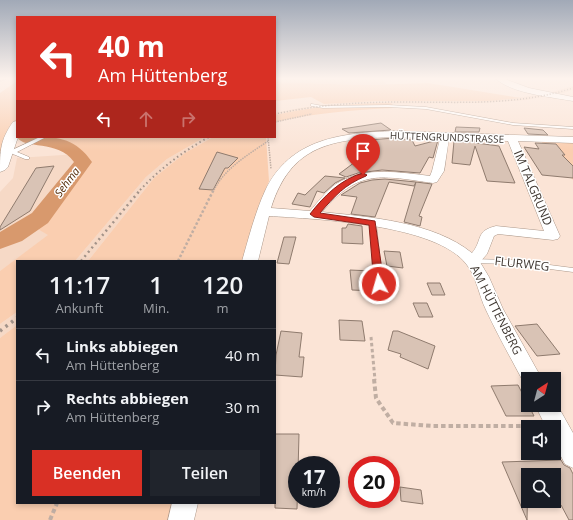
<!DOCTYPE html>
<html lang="de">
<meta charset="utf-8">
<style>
body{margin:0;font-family:"Open Sans",sans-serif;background:#20242c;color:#f1f3f6;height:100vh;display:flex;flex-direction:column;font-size:15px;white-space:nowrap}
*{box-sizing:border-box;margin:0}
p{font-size:13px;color:#9ea1a6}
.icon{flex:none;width:22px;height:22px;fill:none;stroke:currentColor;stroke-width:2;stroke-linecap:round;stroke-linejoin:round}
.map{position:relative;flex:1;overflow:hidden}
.drawer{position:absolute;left:16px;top:260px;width:260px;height:244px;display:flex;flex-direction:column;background:#171b24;border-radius:0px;box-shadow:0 2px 6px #0003}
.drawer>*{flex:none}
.banner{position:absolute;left:16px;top:16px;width:260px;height:122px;border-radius:0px;box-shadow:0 2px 6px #0003;background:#d93025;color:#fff;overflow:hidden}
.needle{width:26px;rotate:36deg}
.buttons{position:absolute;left:521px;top:372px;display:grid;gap:8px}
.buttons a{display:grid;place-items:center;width:40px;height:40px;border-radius:0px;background:#171b24;box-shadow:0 2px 6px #0003;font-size:20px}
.speed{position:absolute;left:288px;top:456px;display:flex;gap:8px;font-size:20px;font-weight:700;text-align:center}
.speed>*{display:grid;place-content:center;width:52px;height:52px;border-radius:50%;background:#171b24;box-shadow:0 2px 6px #0003;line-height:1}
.speed small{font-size:10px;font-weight:400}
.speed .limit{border:6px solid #d22;background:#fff;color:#111}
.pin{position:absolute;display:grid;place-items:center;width:34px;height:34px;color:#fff;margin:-41px -17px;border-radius:50% 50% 50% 0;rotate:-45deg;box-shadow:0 0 4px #0007}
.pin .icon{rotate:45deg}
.me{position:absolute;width:44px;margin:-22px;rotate:354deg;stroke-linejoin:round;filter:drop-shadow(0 0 3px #0008)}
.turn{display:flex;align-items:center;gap:14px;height:84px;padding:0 16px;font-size:18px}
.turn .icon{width:52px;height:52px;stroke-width:2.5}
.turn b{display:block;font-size:28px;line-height:34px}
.lanes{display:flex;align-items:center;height:38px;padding:0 16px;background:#0003;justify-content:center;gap:20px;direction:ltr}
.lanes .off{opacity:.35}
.eta{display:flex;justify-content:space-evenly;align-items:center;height:68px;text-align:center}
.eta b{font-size:24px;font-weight:600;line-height:28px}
.primary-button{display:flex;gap:8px;margin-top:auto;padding:8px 16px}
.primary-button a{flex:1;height:46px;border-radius:0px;background:#d93025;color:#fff;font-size:16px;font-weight:600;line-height:46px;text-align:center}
.primary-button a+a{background:#20242c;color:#f1f3f6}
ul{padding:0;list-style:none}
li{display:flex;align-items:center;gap:12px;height:52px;padding:0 16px;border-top:1px solid #363941}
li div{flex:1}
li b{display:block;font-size:15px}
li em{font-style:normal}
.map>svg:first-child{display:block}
.built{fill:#f6d9c6}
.green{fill:#faceb0}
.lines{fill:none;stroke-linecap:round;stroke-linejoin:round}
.river{fill:#d8996d;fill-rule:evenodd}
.building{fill:#d9c3b5;stroke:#8f7b6e}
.lane-casing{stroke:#ac988a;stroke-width:1}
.street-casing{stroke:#ac988a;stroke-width:1}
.secondary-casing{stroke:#ac988a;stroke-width:1}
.path-far3{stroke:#c0aea3;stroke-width:1.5;stroke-dasharray:1.5 1;stroke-linecap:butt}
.path-far2{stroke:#c0aea3;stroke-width:2.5;stroke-dasharray:2.5 2;stroke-linecap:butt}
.path-far1{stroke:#c0aea3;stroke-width:3;stroke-dasharray:3.5 2.5;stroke-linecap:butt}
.path{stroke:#c0aea3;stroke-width:4;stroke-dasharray:4.5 3;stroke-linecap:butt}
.lane{fill:#fff;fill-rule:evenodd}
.street{fill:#fff;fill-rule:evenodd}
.secondary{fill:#fff;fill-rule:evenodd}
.rail-far3{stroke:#a39389;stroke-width:1.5;stroke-dasharray:1 2;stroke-linecap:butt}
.rail-far2{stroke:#a39389;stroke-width:2;stroke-dasharray:1.5 3;stroke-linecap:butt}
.rail-far1{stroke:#a39389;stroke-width:2.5;stroke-dasharray:2 3.5;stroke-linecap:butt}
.rail{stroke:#a39389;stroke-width:3.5;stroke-dasharray:2.5 4.5;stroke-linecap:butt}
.route{fill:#d93025;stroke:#8d1f18}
.labels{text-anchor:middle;stroke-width:3;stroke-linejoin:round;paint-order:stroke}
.far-street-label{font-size:10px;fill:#3f3731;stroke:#fff}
.far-water-label{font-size:11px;font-style:italic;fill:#522906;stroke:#fff}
.street-label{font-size:12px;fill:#3f3731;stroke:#fff}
</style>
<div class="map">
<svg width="573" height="520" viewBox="0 0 573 520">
<rect width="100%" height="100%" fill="#fbe4d6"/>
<g class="built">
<polygon points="275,79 381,79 386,84 366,85 275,82"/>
<polygon points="573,86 573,90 563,93 526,100 479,103 342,104 309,108 275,115 275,113 300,108 348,102 509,99 545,94"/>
<polygon points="205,137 213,137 185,153 154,178 88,261 75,261 146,177 167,159"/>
<polygon points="78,154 83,162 80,167 29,224 49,235 0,271 0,192 13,178 17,158"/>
<polygon points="17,312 17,325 0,338 0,324"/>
</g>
<g class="green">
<polygon points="17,81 17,120 9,130 0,157 0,93"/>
<polygon points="275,82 366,85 428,83 521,98 488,101 377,101 324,104 311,97 275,101"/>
<path d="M378 103H391L394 106 393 108C353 110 314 113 275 122V115C309 107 343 104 378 103Z"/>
<path d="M56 137H205L167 159 146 177 75 261H17V312L0 324V271L48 235 29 224 80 167 82 162C75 147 64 143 48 141Z"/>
<polygon points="213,137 266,137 269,181 258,209 243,261 88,261 154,178 185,153"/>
<polygon points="541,141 573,142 573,180"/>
<polygon points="17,325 17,503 173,503 168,520 0,520 0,338"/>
</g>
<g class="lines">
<path class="river" d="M17 137C49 137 72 133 92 162L48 223 22 241 0 249V232L32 213 74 162C58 139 24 150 17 137Z"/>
</g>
<g class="building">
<polygon points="381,123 391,130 349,133 342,129"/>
<polygon points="456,127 480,128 479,132 455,132"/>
<polygon points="524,128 543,130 548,135 528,134"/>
<polygon points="394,138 412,140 415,146 438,140 433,158 429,157 420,173 382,170 358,173 346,177 339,174 367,153 348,149 357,141"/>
<polygon points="454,141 477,141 476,143 499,146 515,183 487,181 475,146 470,165 452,163"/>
<polygon points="535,143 556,144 565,155 562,155 573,166 573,178 542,175 524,147 539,149"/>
<polygon points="217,152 238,158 228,168 225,168 213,190 199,189"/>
<polygon points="54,166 30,211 0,230 0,227 36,168"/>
<polygon points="325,176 345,178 335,183 324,193 317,191 310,207 292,204 298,193 305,195"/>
<polygon points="385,179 416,182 414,186 389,182 375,217 351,214 357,197 341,195 360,183 372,180"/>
<polygon points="416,182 432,184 419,216 422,217 420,226 404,222"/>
<polygon points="348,224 362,226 363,244 342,243 342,228 346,228"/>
<polygon points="284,237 296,237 289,264 277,263"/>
<polygon points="384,251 400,252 403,268 387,266"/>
<polygon points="350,270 372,271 376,291 352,290"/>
<polygon points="427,283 440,283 445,295 432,295"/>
<polygon points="413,303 427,303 433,317 419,317"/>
<polygon points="339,320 362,321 365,341 340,340"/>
<polygon points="537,324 560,354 537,356 515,326"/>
<polygon points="281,331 302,333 299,357 304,357 302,377 275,375 276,355"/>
<polygon points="393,331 398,331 435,346 428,369 400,357 401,354 388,350"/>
<polygon points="518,385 534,416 506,416 491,386"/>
<polygon points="275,434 299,434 297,509 275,508"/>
<polygon points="561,460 564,465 570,468 573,474 573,520 569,520 561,505 554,505 554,475 528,475 527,520 502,462"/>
<polygon points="400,487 421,490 423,504 401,501"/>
</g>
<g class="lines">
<defs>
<g id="lane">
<polygon points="312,104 323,106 388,105 426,107 513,123 573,127 573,129 513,125 426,109 388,107 323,108 311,106 311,104"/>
<polygon points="40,137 46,137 17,152 29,157 29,159 25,159 8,152"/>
<polygon points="373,221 376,223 383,284 382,286 376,286 375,284 370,223"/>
<polygon points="470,259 511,260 573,268 573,272 511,264 472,263 470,263 468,261"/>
</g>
<g id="street">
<path d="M496 79H505L529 88 573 97V101C552 97 513 94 496 79Z"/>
<path d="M394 131 573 137V143L518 141 560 236 558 239 553 240 498 234 494 236 487 254 480 262 489 277 503 309 542 379H528V387L525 385C512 360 498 336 486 310 479 296 477 278 467 265 437 224 317 219 269 216L258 261H242C249 237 255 213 265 191 290 138 342 133 394 131ZM394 137 440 139 432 171 430 176C398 172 365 166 336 184 326 191 318 202 310 211L271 208C291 144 333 139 394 137ZM449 139 508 141 544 231 496 226C475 231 483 240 472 253 434 222 370 217 322 212 359 168 382 176 433 183L437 182 444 171Z"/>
<polygon points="554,399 573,433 573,468 565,464 554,443 554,427 546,427 535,405 554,405"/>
<polygon points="172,503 198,503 194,520 168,520"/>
</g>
<path id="secondary" d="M17 121 18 137 8 167 5 170 0 172C0 151 0 140 13 122Z"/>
</defs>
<use href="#lane" class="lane-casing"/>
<use href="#street" class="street-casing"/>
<use href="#secondary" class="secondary-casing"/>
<g class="path-far3">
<polyline points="0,81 6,79"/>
<polyline points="275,122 312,114"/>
<polyline points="268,137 271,169"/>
<path d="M214 190C225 168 248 155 268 141"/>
</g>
<polyline class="path-far2" points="178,261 214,189"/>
<polyline class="path-far1" points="371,337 375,380"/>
<g class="path">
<polyline points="374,379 376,398 393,423 433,426 539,426"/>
<polyline points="50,520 57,503"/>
</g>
<use href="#lane" class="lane"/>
<use href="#street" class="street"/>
<use href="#secondary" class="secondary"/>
<path class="rail-far3" d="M275 114C317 105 359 102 402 102 459 102 517 106 573 88"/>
<path class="rail-far2" d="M140 190C161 168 182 152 209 137"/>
<polyline class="rail-far1" points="81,261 141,189"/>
<polyline class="rail" points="0,331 17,318"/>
</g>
<linearGradient id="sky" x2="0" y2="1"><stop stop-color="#a1a9b7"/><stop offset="0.52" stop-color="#fdf3ed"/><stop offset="1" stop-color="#fdf3ed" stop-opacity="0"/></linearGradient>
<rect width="573" height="151" fill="url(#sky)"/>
<path class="route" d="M363 173 367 175 366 176C344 185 335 196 320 213L375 221 384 284 379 287 374 284 369 225 314 217 310 214C324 196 341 179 363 173Z"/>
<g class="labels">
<g class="far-street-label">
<text transform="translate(447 137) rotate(2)" y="4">HÜTTENGRUNDSTRASSE</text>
</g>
<g class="far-water-label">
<text transform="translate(67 182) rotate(-53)" y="4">Sehma</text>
</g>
<g class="street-label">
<text transform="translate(533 188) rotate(67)" y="4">IM TALGRUND</text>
<text transform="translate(522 264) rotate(6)" y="4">FLURWEG</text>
<text transform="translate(496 310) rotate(63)" y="4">AM HÜTTENBERG</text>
</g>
</g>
</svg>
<div class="buttons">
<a><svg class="needle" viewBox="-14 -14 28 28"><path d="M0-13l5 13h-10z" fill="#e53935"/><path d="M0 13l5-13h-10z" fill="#9ea1a6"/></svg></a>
<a><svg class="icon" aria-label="sound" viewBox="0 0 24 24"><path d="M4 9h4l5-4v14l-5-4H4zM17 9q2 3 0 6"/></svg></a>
<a><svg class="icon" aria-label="search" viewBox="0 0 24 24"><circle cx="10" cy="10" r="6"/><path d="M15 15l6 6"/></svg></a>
</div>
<div class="speed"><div>17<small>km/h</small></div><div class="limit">20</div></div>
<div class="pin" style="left:363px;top:175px;background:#d93025"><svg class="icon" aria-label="arrive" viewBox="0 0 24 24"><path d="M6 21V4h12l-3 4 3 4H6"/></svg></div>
<svg class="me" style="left:379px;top:284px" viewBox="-20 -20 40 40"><circle r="17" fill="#d93025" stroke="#fff" stroke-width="3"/><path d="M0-11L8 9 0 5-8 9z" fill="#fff"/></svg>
<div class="banner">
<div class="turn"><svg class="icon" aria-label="left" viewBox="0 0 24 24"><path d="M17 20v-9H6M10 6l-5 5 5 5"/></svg><div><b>40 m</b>Am Hüttenberg</div></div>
<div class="lanes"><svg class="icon" aria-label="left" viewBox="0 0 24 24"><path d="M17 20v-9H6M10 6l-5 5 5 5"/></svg><svg class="icon off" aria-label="ahead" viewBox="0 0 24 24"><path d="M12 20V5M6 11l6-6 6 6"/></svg><svg class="icon off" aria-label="right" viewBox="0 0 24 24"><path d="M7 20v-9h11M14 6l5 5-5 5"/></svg></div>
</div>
<section class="drawer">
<div class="eta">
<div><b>11:17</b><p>Ankunft</p></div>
<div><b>1</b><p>Min.</p></div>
<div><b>120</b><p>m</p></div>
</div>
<ul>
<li><svg class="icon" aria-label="left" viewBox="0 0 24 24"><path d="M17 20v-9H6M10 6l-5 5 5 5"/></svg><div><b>Links abbiegen</b><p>Am Hüttenberg</p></div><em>40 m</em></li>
<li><svg class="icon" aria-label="right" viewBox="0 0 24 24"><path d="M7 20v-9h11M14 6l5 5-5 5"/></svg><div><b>Rechts abbiegen</b><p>Am Hüttenberg</p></div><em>30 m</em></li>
</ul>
<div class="primary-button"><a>Beenden</a><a>Teilen</a></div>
</section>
</div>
